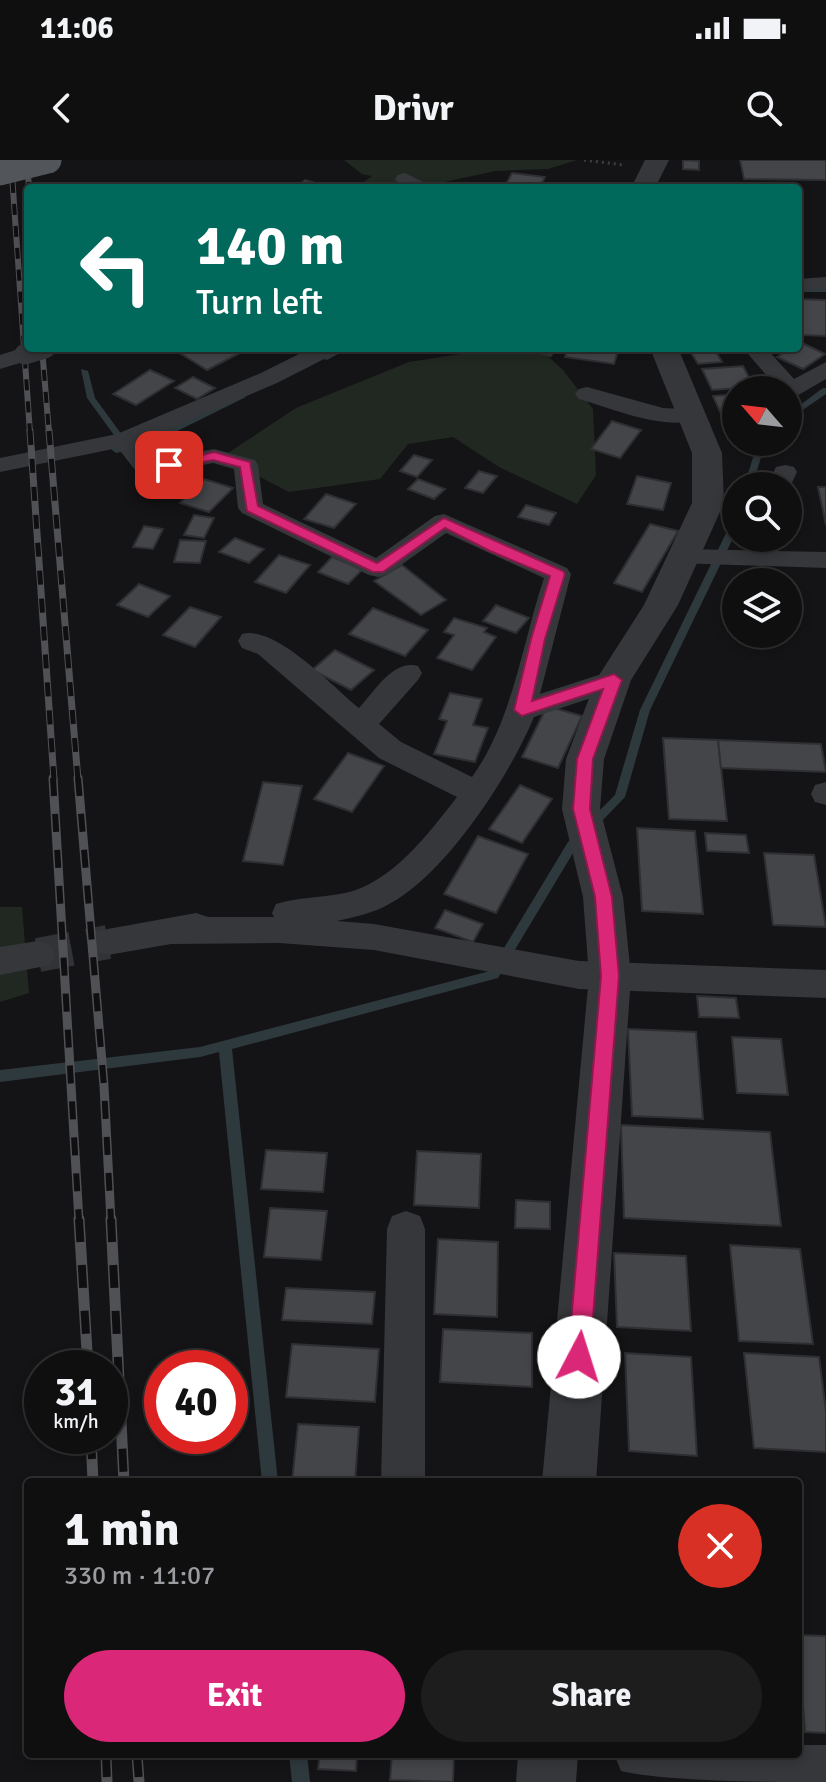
<!DOCTYPE html>
<meta charset="utf-8">
<style>
body{margin:0;font-family:Signika,sans-serif;background:#1d1d1e;color:#f1f3f6;height:100vh;display:flex;flex-direction:column;font-size:30px;white-space:nowrap}
*{box-sizing:border-box;margin:0}
p{font-size:26px;color:#9b9c9f}
.icon{flex:none;width:44px;height:44px;fill:none;stroke:currentColor;stroke-width:2;stroke-linecap:round;stroke-linejoin:round}
.map{position:relative;flex:1;overflow:hidden}
.panel{position:absolute;left:24px;top:1318px;width:778px;height:280px;display:flex;flex-direction:column;background:#0f0f10;border-radius:8px;box-shadow:0 4px 12px #0003,0 0 0 2px #2f2f30}
.panel>*{flex:none}
.banner{position:absolute;left:24px;top:24px;width:778px;height:168px;border-radius:8px;box-shadow:0 4px 12px #0003,0 0 0 2px #2f2f30;background:#00695c;color:#fff;overflow:hidden}
.needle{width:52px;rotate:298deg}
.controls{position:absolute;left:722px;top:216px;display:grid;gap:16px}
.controls a{display:grid;place-items:center;width:80px;height:80px;border-radius:50%;background:#0f0f10;box-shadow:0 4px 12px #0003,0 0 0 2px #2f2f30;font-size:40px}
.speed{position:absolute;left:24px;top:1190px;display:flex;gap:16px;font-size:40px;font-weight:700;text-align:center}
.speed>*{display:grid;place-content:center;width:104px;height:104px;border-radius:50%;background:#0f0f10;box-shadow:0 4px 12px #0003,0 0 0 2px #2f2f30;line-height:1}
.speed small{font-size:20px;font-weight:400}
.speed .limit{border:12px solid #d22;background:#fff;color:#111}
.pin{position:absolute;display:grid;place-items:center;width:68px;height:68px;color:#fff;margin:-34px;border-radius:16px;box-shadow:0 4px 12px #0006}
.me{position:absolute;width:88px;margin:-44px;rotate:5deg;stroke-linejoin:round;filter:drop-shadow(0 0 6px #0008)}
.turn{display:flex;align-items:center;gap:28px;height:168px;padding:0 40px;font-size:36px}
.turn .icon{width:104px;height:104px;stroke-width:2.5}
.turn b{display:block;font-size:56px;line-height:68px}
.round{display:grid;place-items:center;flex:none;width:84px;height:84px;border-radius:42px;background:#1d1d1e}
.summary{display:flex;align-items:center;justify-content:space-between;height:136px;padding:0 40px}
h1{font-size:48px;font-weight:800;line-height:60px}
.primary-button{display:flex;gap:16px;margin-top:auto;padding:16px 40px}
.primary-button a{flex:1;height:92px;border-radius:48px;background:#db2777;color:#fff;font-size:32px;font-weight:800;line-height:92px;text-align:center}
.primary-button a+a{background:#1d1d1e;color:#f1f3f6}
.status{display:flex;justify-content:space-between;align-items:center;height:56px;padding:0 40px;background:#0f0f10;direction:ltr}
.status svg{height:22px;fill:currentColor}
header{display:flex;justify-content:space-between;align-items:center;height:104px;padding:0 40px;background:#0f0f10;font-size:36px;font-weight:800}
.map>svg:first-child{display:block}
.green{fill:#212821}
.lines{fill:none;stroke-linecap:round;stroke-linejoin:round}
.stream{fill:#2e393e;fill-rule:evenodd}
.building{fill:#434549;stroke:#2e2f32;stroke-width:2}
.minor-tunnel{stroke:#313336;stroke-width:34;stroke-dasharray:34 17;stroke-linecap:butt}
.path{stroke:#3c3e41;stroke-width:3;stroke-dasharray:2 4;stroke-linecap:butt}
.minor{fill:#35373a;fill-rule:evenodd}
.tertiary{fill:#35373a;fill-rule:evenodd}
.rail-far3-casing{stroke:#4f5155;stroke-width:6}
.rail-far2-casing{stroke:#4f5155;stroke-width:7}
.rail-far1-casing{stroke:#4f5155;stroke-width:9}
.rail-casing{stroke:#4f5155;stroke-width:11}
.rail-far3{stroke:#0f0f11;stroke-width:4;stroke-dasharray:11;stroke-linecap:butt}
.rail-far2{stroke:#0f0f11;stroke-width:5;stroke-dasharray:14;stroke-linecap:butt}
.rail-far1{stroke:#0f0f11;stroke-width:6;stroke-dasharray:18;stroke-linecap:butt}
.rail{stroke:#0f0f11;stroke-width:8;stroke-dasharray:23;stroke-linecap:butt}
.minor-bridge{stroke:#35373a;stroke-width:21}
.primary-bridge{stroke:#525559;stroke-width:27}
.route{fill:#db2777;stroke:#8e194d;stroke-width:2}
</style>
<div class="status"><b>11:06</b><svg viewBox="0 0 49 12"><path d="M0 12V9h3v3zM5 12V6h3v6zM10 12V3h3v9zM15 12V0h3v12zM26 1h20v11H26zM47 4h2v5h-2z"/></svg></div>
<header><svg class="icon" aria-label="back" viewBox="0 0 24 24"><path d="M15 5l-7 7 7 7"/></svg>Drivr<svg class="icon" aria-label="search" viewBox="0 0 24 24"><circle cx="10" cy="10" r="6"/><path d="M15 15l6 6"/></svg></header>
<div class="map">
<svg width="826" height="1622" viewBox="0 0 826 1622">
<rect width="100%" height="100%" fill="#141416"/>
<g class="green">
<polygon points="344,0 577,0 548,9 495,11 440,23 436,28 355,28 372,16 362,14"/>
<polygon points="499,188 539,188 563,210 593,249 596,315 577,344 499,307 453,277 408,284 380,319 289,332 258,316 228,293 296,248 409,202"/>
<polygon points="0,747 22,747 29,833 0,842"/>
</g>
<g class="lines">
<g class="stream">
<rect x="798" y="128" width="28" height="4"/>
<polygon points="339,188 349,188 327,200 320,198"/>
<polygon points="81,209 88,211 95,238 122,275 121,286 141,282 239,235 246,237 147,286 116,293 112,290 114,275 87,238"/>
<polygon points="823,228 826,228 826,234 788,260 788,254"/>
<polygon points="758,282 766,282 752,326 744,326"/>
<polygon points="736,360 736,372 650,550 625,637 576,688 498,818 232,889 278,1322 262,1322 219,892 200,897 0,922 0,910 200,887 490,811 568,682 615,635 640,550 731,363"/>
<polygon points="289,1594 307,1594 310,1622 292,1622"/>
</g>
</g>
<g class="building">
<polygon points="683,0 699,1 699,10 683,9"/>
<polygon points="740,0 826,0 826,20 744,19"/>
<polygon points="512,13 545,17 539,28 504,28"/>
<polygon points="305,20 333,28 295,28"/>
<polygon points="798,139 826,140 826,176 802,175"/>
<polygon points="800,182 825,194 803,209 777,197 791,188 798,188"/>
<polygon points="194,188 245,188 248,189 207,210 181,194"/>
<polygon points="528,188 555,188 551,196 527,191"/>
<polygon points="568,188 619,188 614,204 565,197"/>
<polygon points="688,188 714,188 722,202 698,204"/>
<polygon points="743,206 754,227 712,230 702,209"/>
<polygon points="150,210 174,221 136,245 113,234"/>
<polygon points="193,217 215,228 197,239 175,228"/>
<polygon points="736,234 736,255 722,256 713,236"/>
<polygon points="612,261 641,270 620,298 591,289"/>
<polygon points="414,295 432,300 417,317 400,311"/>
<polygon points="479,311 497,316 483,333 465,328"/>
<polygon points="637,316 671,323 663,350 627,344"/>
<polygon points="204,319 233,328 209,352 180,343"/>
<polygon points="418,319 445,329 434,339 408,329"/>
<polygon points="818,327 826,327 826,365"/>
<polygon points="326,334 356,344 334,368 304,359"/>
<polygon points="526,345 556,353 549,365 518,357"/>
<polygon points="194,355 214,358 204,378 184,375"/>
<polygon points="650,364 678,371 642,432 614,423"/>
<polygon points="144,366 163,369 153,389 133,387"/>
<polygon points="235,378 264,389 249,403 219,392"/>
<polygon points="180,380 206,381 200,403 174,402"/>
<polygon points="279,395 310,405 286,433 255,422"/>
<polygon points="332,397 363,409 348,424 318,412"/>
<polygon points="402,405 446,440 421,455 374,421"/>
<polygon points="139,424 170,436 148,457 117,445"/>
<polygon points="496,445 529,458 516,473 483,461"/>
<polygon points="190,447 221,457 195,487 163,475"/>
<polygon points="373,448 428,470 405,496 349,474"/>
<polygon points="454,458 487,468 484,472 496,477 472,510 437,498 454,475 444,472"/>
<polygon points="335,490 374,510 351,530 312,510"/>
<polygon points="450,533 482,539 473,565 488,568 475,602 434,594 447,561 439,559"/>
<polygon points="547,546 582,556 558,608 522,597"/>
<polygon points="663,578 718,580 727,661 669,659"/>
<polygon points="718,580 821,584 826,612 721,608"/>
<polygon points="348,593 384,606 352,652 314,639"/>
<polygon points="263,622 302,626 283,705 243,701"/>
<polygon points="520,625 552,639 522,683 489,669"/>
<polygon points="637,668 695,671 703,754 642,751"/>
<polygon points="705,673 746,675 749,693 707,691"/>
<polygon points="478,676 528,694 496,753 444,734"/>
<polygon points="764,693 814,695 826,767 773,765"/>
<polygon points="445,750 483,764 473,782 435,768"/>
<polygon points="697,836 736,838 739,858 699,857"/>
<polygon points="628,869 696,872 703,959 632,956"/>
<polygon points="732,877 781,879 788,935 737,933"/>
<polygon points="621,965 770,972 781,1066 624,1058"/>
<polygon points="266,990 327,993 323,1032 261,1029"/>
<polygon points="417,991 481,994 479,1048 414,1045"/>
<polygon points="516,1040 550,1042 550,1069 515,1068"/>
<polygon points="270,1048 327,1051 321,1100 264,1097"/>
<polygon points="438,1079 498,1082 497,1157 434,1154"/>
<polygon points="730,1085 800,1089 813,1184 739,1181"/>
<polygon points="614,1093 686,1096 691,1171 617,1167"/>
<polygon points="286,1128 375,1132 372,1164 282,1160"/>
<polygon points="443,1169 532,1173 532,1227 440,1222"/>
<polygon points="292,1184 379,1189 375,1242 286,1237"/>
<polygon points="625,1193 691,1197 697,1296 629,1291"/>
<polygon points="744,1193 819,1197 826,1251 826,1292 754,1288"/>
<polygon points="298,1264 359,1267 355,1322 292,1322"/>
<polygon points="798,1475 826,1476 826,1573 805,1572"/>
<polygon points="320,1594 357,1594 356,1611 318,1609"/>
<polygon points="392,1594 454,1594 453,1622 390,1620"/>
</g>
<g class="lines">
<polyline class="minor-tunnel" points="38,795 108,782"/>
<polyline class="path" points="584,0 623,5"/>
<g class="minor">
<polygon points="405,13 423,22 417,28 394,28 398,23 395,19 398,15"/>
<polygon points="826,117 826,129 798,131 798,119"/>
<polygon points="25,187 33,189 36,194 33,199 0,209 0,195"/>
<path d="M311 188H339L336 193 277 223 139 282 153 300 214 289 255 300 258 305 263 344 376 398 435 356 444 354 567 408 571 414 540 534 614 510 624 513 628 520 624 527 534 557C510 615 446 714 389 744 374 753 354 757 337 761L374 764 579 801 826 810V838L579 829 374 790 279 783 171 784 108 795 96 792 91 782 96 772 108 769 196 753 208 757H274L272 753 276 744C298 737 322 738 345 733 392 723 429 673 457 637L379 598 258 494 242 488 238 481 242 474C276 465 333 527 359 548 375 531 393 499 418 506L422 513 418 520 379 564 401 582 472 617C513 560 522 484 544 418L446 373 387 415 378 417 369 415 242 353 238 348 234 309 213 303 147 316 138 314 118 288 0 312V298L117 274 261 213Z"/>
<polygon points="743,188 766,188 794,219 826,202 826,219 788,241 788,230 779,230"/>
<path d="M587 227 663 248 700 250 704 255 700 260C661 270 617 250 579 239L575 234 579 229Z"/>
<polygon points="785,305 794,307 797,312 788,331 788,326 767,326 776,307"/>
<polygon points="686,389 826,392 826,408 677,403 673,397 677,391"/>
<polygon points="826,622 826,645 815,642 811,634 815,625"/>
<polygon points="38,781 50,785 55,795 50,805 0,815 0,787"/>
<polygon points="406,1051 420,1056 425,1069 425,1322 381,1322 387,1069 392,1056"/>
<path d="M798 1585H826V1622C770 1622 669 1622 621 1611L614 1594H798Z"/>
</g>
<g class="tertiary">
<polygon points="645,0 669,0 655,28 631,28"/>
<polygon points="650,188 678,188 722,293 724,343 678,445 631,520 604,599 600,649 623,737 631,816 596,1322 542,1322 589,816 583,737 562,649 566,599 596,520 644,445 692,343 692,293"/>
<polygon points="518,1594 578,1594 576,1622 516,1622"/>
</g>
<defs>
<g id="rail-far3">
<polyline points="11,0 30,273"/>
<polyline points="27,0 29,28"/>
<polyline points="42,188 49,273"/>
</g>
<g id="rail-far2">
<polyline points="30,271 54,620"/>
<polyline points="49,271 78,620"/>
</g>
<g id="rail-far1">
<polyline points="53,618 79,1061"/>
<polyline points="78,618 104,926 111,1061"/>
</g>
<g id="rail">
<polyline points="79,1059 88,1208"/>
<polyline points="111,1059 124,1322"/>
<polyline points="91,1276 93,1322"/>
<polyline points="106,1594 107,1622"/>
<polyline points="137,1594 139,1622"/>
</g>
</defs>
<use href="#rail-far3" class="rail-far3-casing"/>
<use href="#rail-far2" class="rail-far2-casing"/>
<use href="#rail-far1" class="rail-far1-casing"/>
<use href="#rail" class="rail-casing"/>
<use href="#rail-far3" class="rail-far3"/>
<use href="#rail-far2" class="rail-far2"/>
<use href="#rail-far1" class="rail-far1"/>
<use href="#rail" class="rail"/>
<polyline class="minor-bridge" points="25,194 45,188"/>
<polyline class="primary-bridge" points="0,12 48,0"/>
</g>
<polygon class="route" points="214,292 250,302 258,346 377,403 444,358 563,411 565,414 545,479 532,541 614,514 622,520 593,599 590,649 612,737 619,816 590,1197 587,1205 579,1208 571,1205 568,1197 601,816 595,737 573,649 577,599 603,529 522,556 514,550 531,479 550,416 490,391 445,368 383,412 373,412 247,351 240,307 213,300 169,309 163,305"/>
</svg>
<div class="controls">
<a><svg class="needle" viewBox="-14 -14 28 28"><path d="M0-13l5 13h-10z" fill="#e53935"/><path d="M0 13l5-13h-10z" fill="#9b9c9f"/></svg></a>
<a><svg class="icon" aria-label="search" viewBox="0 0 24 24"><circle cx="10" cy="10" r="6"/><path d="M15 15l6 6"/></svg></a>
<a><svg class="icon" aria-label="layers" viewBox="0 0 24 24"><path d="M12 4l9 5-9 5-9-5zM3 14l9 5 9-5"/></svg></a>
</div>
<div class="speed"><div>31<small>km/h</small></div><div class="limit">40</div></div>
<div class="pin" style="left:169px;top:305px;background:#d93025"><svg class="icon" aria-label="arrive" viewBox="0 0 24 24"><path d="M6 21V4h12l-3 4 3 4H6"/></svg></div>
<svg class="me" style="left:579px;top:1197px" viewBox="-20 -20 40 40"><circle r="19" fill="#fff"/><path d="M0-13L10 11 0 6-10 11z" fill="#db2777"/></svg>
<div class="banner">
<div class="turn"><svg class="icon" aria-label="left" viewBox="0 0 24 24"><path d="M17 20v-9H6M10 6l-5 5 5 5"/></svg><div><b>140 m</b>Turn left</div></div>
</div>
<section class="panel">
<div class="summary"><div><h1>1 min</h1><p>330 m · 11:07</p></div><a class="round" style="background:#d93025;color:#fff"><svg class="icon" aria-label="close" viewBox="0 0 24 24"><path d="M6 6l12 12M18 6L6 18"/></svg></a></div>
<div class="primary-button"><a>Exit</a><a>Share</a></div>
</section>
</div>
